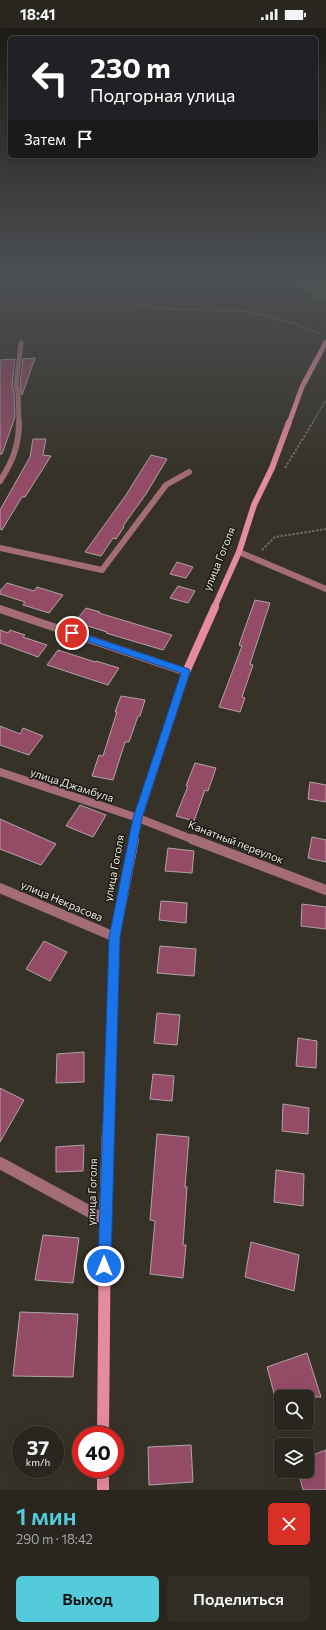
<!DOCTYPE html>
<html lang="ru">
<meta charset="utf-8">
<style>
body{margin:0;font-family:Commissioner,sans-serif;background:#302e27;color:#f1f3f6;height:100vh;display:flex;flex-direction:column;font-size:15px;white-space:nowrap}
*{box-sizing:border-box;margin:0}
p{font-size:13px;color:#a5a5a4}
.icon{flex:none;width:22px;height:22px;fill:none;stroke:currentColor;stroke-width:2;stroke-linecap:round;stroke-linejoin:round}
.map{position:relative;height:1462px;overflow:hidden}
.panel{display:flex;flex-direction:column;background:#28261e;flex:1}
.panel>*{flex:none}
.banner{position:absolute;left:8px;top:8px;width:310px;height:122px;border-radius:6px;box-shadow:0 4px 16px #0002,0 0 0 1px #44433c;background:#202124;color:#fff;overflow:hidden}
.controls{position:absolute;left:274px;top:1362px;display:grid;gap:8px}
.controls a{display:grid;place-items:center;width:40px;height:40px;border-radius:6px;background:#28261e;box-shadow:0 4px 16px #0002,0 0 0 1px #44433c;font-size:20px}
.speed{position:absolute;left:12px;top:1398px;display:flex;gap:8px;font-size:20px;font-weight:700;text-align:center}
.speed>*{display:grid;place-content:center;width:52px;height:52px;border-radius:50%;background:#28261e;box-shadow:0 4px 16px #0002,0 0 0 1px #44433c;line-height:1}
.speed small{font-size:10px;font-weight:400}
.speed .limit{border:6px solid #d22;background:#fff;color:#111}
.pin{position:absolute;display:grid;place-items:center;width:34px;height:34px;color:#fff;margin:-17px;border:2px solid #fff;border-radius:50%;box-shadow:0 1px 4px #0007}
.me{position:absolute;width:44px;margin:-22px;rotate:0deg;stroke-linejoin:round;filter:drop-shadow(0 0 3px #0008)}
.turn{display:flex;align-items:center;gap:14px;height:84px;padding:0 16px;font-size:18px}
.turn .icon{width:52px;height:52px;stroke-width:2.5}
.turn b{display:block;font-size:28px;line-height:34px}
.then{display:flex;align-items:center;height:38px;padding:0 16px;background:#0003;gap:8px;font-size:15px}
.round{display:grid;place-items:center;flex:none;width:42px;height:42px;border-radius:6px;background:#302e27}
.summary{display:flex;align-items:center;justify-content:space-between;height:68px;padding:0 16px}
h1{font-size:24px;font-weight:600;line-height:30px;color:#53cbdb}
.primary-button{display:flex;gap:8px;margin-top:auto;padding:8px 16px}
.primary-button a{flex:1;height:46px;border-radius:6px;background:#53cbdb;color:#111;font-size:16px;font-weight:600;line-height:46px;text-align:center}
.primary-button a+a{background:#302e27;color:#f1f3f6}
.status{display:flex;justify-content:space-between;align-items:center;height:28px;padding:0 20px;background:#28261e;direction:ltr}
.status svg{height:11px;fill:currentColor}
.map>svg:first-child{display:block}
.forest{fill:#517332}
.building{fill:#934b66;stroke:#b1a3a8}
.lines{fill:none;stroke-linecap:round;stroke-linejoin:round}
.path-far1{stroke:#6f6c63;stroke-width:1.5;stroke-dasharray:2 1;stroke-linecap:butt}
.path{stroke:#6f6c63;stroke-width:2;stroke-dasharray:2.5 1.5;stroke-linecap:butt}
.street-far4{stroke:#a46c77;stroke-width:5}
.street-far3{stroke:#a46c77;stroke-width:6}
.street-far2{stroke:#a46c77;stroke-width:8}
.street-far1{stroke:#a46c77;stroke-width:10}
.street{stroke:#a46c77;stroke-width:12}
.secondary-far4{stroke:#e48b9d;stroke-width:5}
.secondary-far3{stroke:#e48b9d;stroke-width:6}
.secondary-far2{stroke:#e48b9d;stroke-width:8}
.secondary-far1{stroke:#e48b9d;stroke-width:10}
.secondary{stroke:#e48b9d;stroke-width:12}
.route{fill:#1a73e8;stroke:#114b97}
.labels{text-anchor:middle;stroke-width:3;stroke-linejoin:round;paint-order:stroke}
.street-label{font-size:11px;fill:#eae7e1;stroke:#1c1a15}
</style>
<div class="status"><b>18:41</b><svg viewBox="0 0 49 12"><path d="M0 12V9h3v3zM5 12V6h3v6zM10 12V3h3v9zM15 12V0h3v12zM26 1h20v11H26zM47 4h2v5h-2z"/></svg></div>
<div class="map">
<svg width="326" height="1462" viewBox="0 0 326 1462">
<rect width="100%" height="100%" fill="#363228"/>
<g class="forest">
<polygon points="110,246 218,246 166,253 105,247"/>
<polygon points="274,246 326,246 326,272 322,274"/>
</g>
<g class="building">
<polygon points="35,330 22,367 20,358 23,331"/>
<polygon points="15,331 12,358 14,365 15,389 2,426 0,426 0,332"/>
<polygon points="33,411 46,411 43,427 51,428 25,469 22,469 2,502 0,501 0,482 30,429"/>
<polygon points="151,427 167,431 146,466 123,498 124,499 116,511 113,510 101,528 85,524 126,467"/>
<polygon points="177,534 193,539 186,550 170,546"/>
<polygon points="7,555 34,563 37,559 63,567 49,585 23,577 25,574 0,566 0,563"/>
<polygon points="178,558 195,563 188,575 170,570"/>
<polygon points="255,572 270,575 250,636 253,637 242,669 245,670 240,684 219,679 242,618 239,617"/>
<polygon points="86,580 100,584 99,585 172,607 163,622 106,605 107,604 75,594"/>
<polygon points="0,602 8,605 10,602 25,607 23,609 47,617 38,629 0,615"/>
<polygon points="58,622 95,634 96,633 119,640 108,657 47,637"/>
<polygon points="121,668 145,672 140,688 138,688 129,714 125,714 113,752 92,748 99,727 103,728 117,684 115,684"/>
<polygon points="0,698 20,706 23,700 43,708 29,727 0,717"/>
<polygon points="195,735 216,740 208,763 205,762 194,793 176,788 188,758 186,758"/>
<polygon points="310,754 326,757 326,774 308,771"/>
<polygon points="80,777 106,787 93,809 66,798"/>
<polygon points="0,791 56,816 41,837 0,821"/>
<polygon points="312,809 326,812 326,834 308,830"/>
<polygon points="168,820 194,823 192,845 165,843"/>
<polygon points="161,873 187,875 186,895 159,892"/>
<polygon points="302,876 326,879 326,901 301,898"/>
<polygon points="44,913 67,924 50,953 26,941"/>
<polygon points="160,918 196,921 194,948 157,945"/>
<polygon points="157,985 180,987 177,1017 154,1015"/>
<polygon points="298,1010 317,1013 316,1040 296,1038"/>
<polygon points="84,1024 84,1054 56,1055 57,1026"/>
<polygon points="153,1046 174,1048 172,1073 150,1071"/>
<polygon points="0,1060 24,1072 0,1114"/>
<polygon points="283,1076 309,1080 308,1106 282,1103"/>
<polygon points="157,1106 189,1109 185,1159 187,1159 183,1217 186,1217 183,1250 150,1246 155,1193 150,1192"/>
<polygon points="84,1117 83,1143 56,1144 56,1119"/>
<polygon points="276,1142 304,1146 303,1178 274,1174"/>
<polygon points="43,1207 79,1210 73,1255 35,1252"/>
<polygon points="251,1214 299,1227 294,1263 245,1249"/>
<polygon points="20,1284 78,1286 73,1349 13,1348"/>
<polygon points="307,1325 321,1369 275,1369 267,1339"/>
<polygon points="191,1417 193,1454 149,1457 148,1419"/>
<polygon points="326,1422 326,1462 303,1462 298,1443 307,1443 307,1429"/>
</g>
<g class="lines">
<g class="path-far1">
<polyline points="132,276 170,281 246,283 296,296 320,306"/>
<polyline points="0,355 6,356"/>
<polyline points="312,395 326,372"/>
</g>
<g class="path">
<polyline points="285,440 313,394"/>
<polyline points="262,522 275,509 326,501"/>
</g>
<polyline class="street-far4" points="19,395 18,364 16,358 21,315"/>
<g class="street-far3">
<path d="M0 453C13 433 19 417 19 394"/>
<polyline points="0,520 102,542 166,457 189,444"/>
<polyline points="239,524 326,561"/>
</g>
<g class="street-far2">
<polyline points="0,581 186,644"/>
<polyline points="0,744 138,790 194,812"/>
</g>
<g class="street-far1">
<polyline points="192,811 326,862"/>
<polyline points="0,860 115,909"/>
</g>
<polyline class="street" points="0,1135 105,1192"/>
<polyline class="secondary-far4" points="289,395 302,359 326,314"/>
<polyline class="secondary-far3" points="214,580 239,524 254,477 272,440 289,394"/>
<polyline class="secondary-far2" points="134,812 138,790 186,644 215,579"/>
<polyline class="secondary-far1" points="108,1101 115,909 134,811"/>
<g class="secondary">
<polyline points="103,1407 105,1192 108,1100"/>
<polyline points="103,1441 103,1462"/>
</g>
</g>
<linearGradient id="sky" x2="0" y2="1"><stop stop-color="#1e1c16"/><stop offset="0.55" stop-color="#4c4f53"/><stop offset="1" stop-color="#4c4f53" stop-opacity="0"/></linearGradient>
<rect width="326" height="450" fill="url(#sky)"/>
<polygon class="route" points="72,602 189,641 190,644 142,790 120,909 111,1238 109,1243 104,1245 100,1243 98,1238 109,909 133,790 181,645 69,607 67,605"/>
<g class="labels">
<g class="street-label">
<text transform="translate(219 531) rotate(-68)" y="4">улица Гоголя</text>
<text transform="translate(72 757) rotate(18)" y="4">улица Джамбула</text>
<text transform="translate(236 814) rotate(21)" y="4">Канатный переулок</text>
<text transform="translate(114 840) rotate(-79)" y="4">улица Гоголя</text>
<text transform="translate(62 873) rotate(23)" y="4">улица Некрасова</text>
<text transform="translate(92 1164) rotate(-88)" y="4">улица Гоголя</text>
</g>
</g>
</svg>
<div class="controls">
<a><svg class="icon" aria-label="search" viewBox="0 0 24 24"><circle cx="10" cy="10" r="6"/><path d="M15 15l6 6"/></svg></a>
<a><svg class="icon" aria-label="layers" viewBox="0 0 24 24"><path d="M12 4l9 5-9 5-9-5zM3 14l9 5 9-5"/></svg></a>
</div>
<div class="speed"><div>37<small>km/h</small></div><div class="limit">40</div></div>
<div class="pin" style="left:72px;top:605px;background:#d93025"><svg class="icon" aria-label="arrive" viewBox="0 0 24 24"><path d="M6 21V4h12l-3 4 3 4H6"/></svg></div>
<svg class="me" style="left:104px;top:1238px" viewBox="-20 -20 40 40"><circle r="17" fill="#1a73e8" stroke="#fff" stroke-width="3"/><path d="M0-11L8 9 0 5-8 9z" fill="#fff"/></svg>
<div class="banner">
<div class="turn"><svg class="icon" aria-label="left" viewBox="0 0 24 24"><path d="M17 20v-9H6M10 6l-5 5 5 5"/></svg><div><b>230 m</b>Подгорная улица</div></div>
<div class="then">Затем<svg class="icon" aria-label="arrive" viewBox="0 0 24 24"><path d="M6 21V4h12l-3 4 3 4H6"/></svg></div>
</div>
</div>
<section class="panel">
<div class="summary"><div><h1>1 мин</h1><p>290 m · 18:42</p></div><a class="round" style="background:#d93025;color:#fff"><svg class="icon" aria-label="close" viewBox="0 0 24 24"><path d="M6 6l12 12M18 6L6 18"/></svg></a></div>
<div class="primary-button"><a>Выход</a><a>Поделиться</a></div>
</section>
